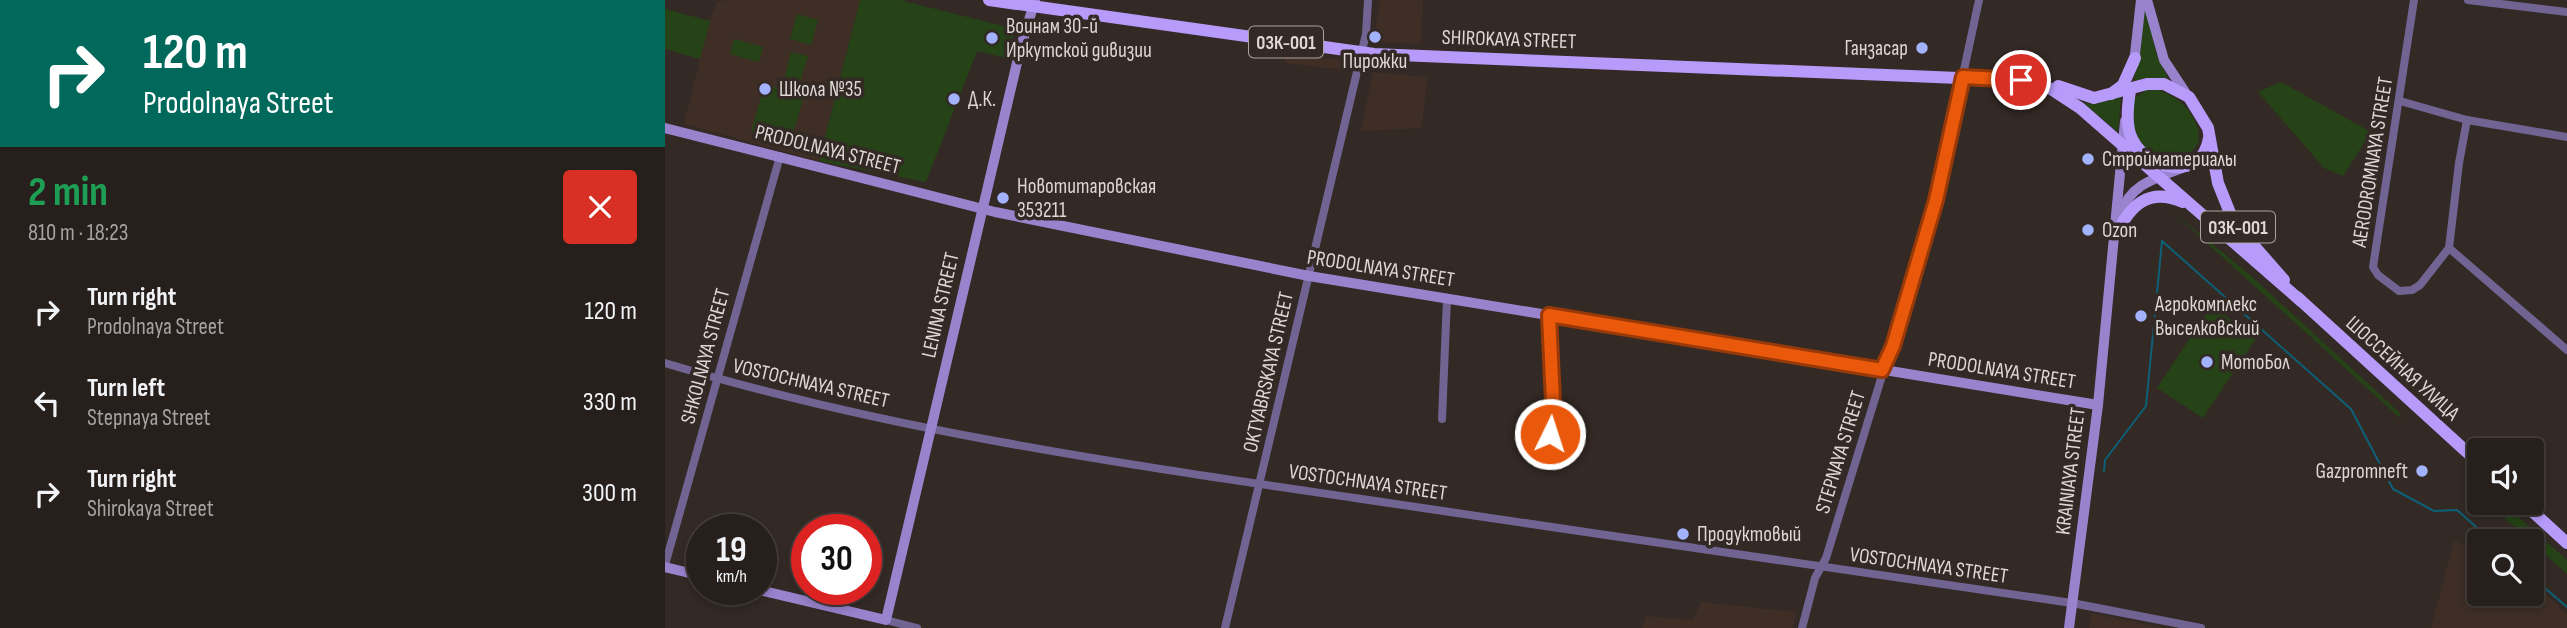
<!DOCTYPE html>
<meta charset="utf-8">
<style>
body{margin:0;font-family:"Sofia Sans Condensed",sans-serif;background:#2e2725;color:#f1f3f6;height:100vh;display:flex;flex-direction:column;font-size:26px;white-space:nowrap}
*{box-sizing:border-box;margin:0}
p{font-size:23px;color:#a4a2a3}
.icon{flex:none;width:38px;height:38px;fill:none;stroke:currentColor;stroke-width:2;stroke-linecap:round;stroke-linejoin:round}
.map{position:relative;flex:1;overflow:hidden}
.panel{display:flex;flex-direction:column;background:#261f1c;width:665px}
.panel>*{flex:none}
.guide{background:#00695c;color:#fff;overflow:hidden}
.buttons{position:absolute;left:1802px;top:438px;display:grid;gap:14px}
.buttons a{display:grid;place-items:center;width:77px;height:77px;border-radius:7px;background:#261f1c;box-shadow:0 4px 10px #0003,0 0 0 2px #423d3b;font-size:35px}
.speed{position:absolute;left:21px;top:514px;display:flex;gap:14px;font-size:35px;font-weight:700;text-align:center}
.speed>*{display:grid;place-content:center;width:91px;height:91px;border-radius:50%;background:#261f1c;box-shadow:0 4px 10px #0003,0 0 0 2px #423d3b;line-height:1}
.speed small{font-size:18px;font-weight:400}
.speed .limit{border:10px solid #d22;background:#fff;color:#111}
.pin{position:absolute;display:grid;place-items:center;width:60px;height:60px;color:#fff;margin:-30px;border:4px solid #fff;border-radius:50%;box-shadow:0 2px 7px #0007}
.me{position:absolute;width:77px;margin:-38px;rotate:4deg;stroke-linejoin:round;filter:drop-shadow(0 0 5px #0008)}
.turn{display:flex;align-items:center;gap:24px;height:147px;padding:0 28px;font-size:32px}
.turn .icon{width:91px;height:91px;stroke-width:2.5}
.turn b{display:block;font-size:49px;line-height:60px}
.round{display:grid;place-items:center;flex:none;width:74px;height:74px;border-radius:7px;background:#2e2725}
.head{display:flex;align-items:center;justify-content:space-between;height:119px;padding:0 28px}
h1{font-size:42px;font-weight:700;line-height:52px;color:#1e9e55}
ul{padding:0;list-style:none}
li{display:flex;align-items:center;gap:21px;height:91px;padding:0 28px}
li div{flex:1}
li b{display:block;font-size:26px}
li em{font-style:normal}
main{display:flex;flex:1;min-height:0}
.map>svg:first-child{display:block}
.built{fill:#3e2e26}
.green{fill:#254316}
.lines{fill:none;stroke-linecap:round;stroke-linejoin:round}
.stream{stroke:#0c6178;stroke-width:2}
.street{stroke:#716493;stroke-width:8}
.secondary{stroke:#9983cd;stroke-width:10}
.primary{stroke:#b79bfb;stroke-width:12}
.route-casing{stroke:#983908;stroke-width:18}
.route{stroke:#ea580c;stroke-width:12}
.poi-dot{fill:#a2b2fd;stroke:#332925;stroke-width:2.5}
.labels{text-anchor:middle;stroke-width:7;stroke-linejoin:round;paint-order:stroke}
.shield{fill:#332925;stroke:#aba3a0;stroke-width:2}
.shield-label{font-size:19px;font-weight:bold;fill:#ded7d4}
.poi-label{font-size:21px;fill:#ded7d4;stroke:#332925;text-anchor:start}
.street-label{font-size:21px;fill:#ded7d4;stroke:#332925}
</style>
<main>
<section class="panel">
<div class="guide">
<div class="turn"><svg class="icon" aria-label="right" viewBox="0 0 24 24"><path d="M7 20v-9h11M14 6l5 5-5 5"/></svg><div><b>120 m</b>Prodolnaya Street</div></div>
</div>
<div class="head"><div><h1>2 min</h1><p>810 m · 18:23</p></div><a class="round" style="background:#d93025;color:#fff"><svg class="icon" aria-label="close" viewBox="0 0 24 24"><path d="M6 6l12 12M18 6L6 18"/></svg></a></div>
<ul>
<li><svg class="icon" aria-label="right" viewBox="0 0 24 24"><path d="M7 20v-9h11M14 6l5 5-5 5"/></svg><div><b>Turn right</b><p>Prodolnaya Street</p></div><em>120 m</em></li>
<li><svg class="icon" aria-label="left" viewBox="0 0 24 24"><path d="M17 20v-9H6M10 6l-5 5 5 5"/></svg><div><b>Turn left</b><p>Stepnaya Street</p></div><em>330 m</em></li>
<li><svg class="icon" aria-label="right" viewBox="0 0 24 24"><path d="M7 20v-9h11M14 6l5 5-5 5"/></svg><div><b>Turn right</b><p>Shirokaya Street</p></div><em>300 m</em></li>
</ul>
</section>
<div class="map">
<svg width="1902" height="628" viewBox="0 0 1902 628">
<rect width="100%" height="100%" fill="#332925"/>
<g class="built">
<polygon points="61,0 195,0 154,161 19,124 35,59 0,49 0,9 45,21 51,2"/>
<polygon points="715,0 758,0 756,44 708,42"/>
<polygon points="621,54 680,60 678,70 620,63"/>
<polygon points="708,72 762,77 757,128 696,131"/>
<polygon points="1789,541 1815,550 1815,593 1867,593 1867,582 1902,614 1902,628 1766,628"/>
<polygon points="1036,602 1131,612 1128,628 977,628 981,616 1027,620"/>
<polygon points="1426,613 1499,628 1424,628"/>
</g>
<g class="green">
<polygon points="195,0 235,0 350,29 345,59 312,51 261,182 154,161"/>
<polygon points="1479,0 1491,53 1503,78 1480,78 1469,81"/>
<polygon points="0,9 45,21 35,59 0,49"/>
<polygon points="132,14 153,20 146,45 125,39"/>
<polygon points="69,39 98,47 94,62 65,54"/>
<polygon points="126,52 143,56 135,82 120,76"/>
<polygon points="1616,82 1706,132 1678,176 1659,168 1593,92"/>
<polygon points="100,84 139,96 125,143 86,131"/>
<path d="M1484 88C1510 92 1535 113 1534 142L1522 158 1501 159 1478 149 1467 124 1469 99Z"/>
<polygon points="1456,95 1453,132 1418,103 1432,104"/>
<polygon points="1508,212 1585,275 1735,413 1736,419"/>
<polygon points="1546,306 1592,337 1538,418 1492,388"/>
<polygon points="1822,502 1837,502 1902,560 1902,574"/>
</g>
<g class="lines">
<g class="stream">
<polyline points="1439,471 1440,460 1481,406 1497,241 1686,409 1728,489 1769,511 1792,510 1827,541"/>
<polyline points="1867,577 1902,607"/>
</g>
<g class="street">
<polyline points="1749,0 1708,267 1713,275 1734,291 1747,290 1755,285 1784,248 1794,163 1802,120"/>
<polyline points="1803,0 1902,12"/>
<polyline points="1735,101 1802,120 1902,137"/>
<polyline points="1784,248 1902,350"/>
<polyline points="884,315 888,402 885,434"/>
<path d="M0 363C225 431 458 464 690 498 929 533 1168 569 1407 603L1536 628"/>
<polyline points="777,419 782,298"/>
<polyline points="0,565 115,156"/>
<polyline points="221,620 252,628"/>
<polyline points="560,628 701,34 703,0"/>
<polyline points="1137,628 1150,578 1161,558 1271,200 1314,0"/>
</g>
<g class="secondary">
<polyline points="1482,0 1499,60 1522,95"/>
<polyline points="1469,63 1476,0"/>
<polyline points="0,128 330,212 644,276 1433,405"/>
<path d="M1455 215C1464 185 1490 178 1517 168"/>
<polyline points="0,567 37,576"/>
<polyline points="94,590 221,620 355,50 370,0"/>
<polyline points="1404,628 1433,405 1460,121"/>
</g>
<g class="primary">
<polyline points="324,0 709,54 1366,81 1386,89 1415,108 1636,301"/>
<polyline points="1393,86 1429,98 1482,84 1499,84 1524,97 1543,128 1553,183 1569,223 1619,280"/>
<path d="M1465 90C1463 105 1461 120 1465 134 1477 170 1537 184 1544 138"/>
<polyline points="1446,94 1458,85 1470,58"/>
<path d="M1451 235C1465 205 1484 187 1518 202"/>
<polyline points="1632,297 1815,464"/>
<polyline points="1857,502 1902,543"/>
</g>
</g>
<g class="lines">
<defs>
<polyline id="route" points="885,434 888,402 884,315 1217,370 1228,346 1271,200 1298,77 1356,80"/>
</defs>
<use href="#route" class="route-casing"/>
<use href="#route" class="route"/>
</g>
<g class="poi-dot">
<circle cx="710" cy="37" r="7"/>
<circle cx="327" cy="38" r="7"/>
<circle cx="1257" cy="48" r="7"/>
<circle cx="100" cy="89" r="7"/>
<circle cx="289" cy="99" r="7"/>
<circle cx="1423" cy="159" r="7"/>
<circle cx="338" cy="198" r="7"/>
<circle cx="1423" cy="230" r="7"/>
<circle cx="1476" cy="316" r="7"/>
<circle cx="1542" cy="362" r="7"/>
<circle cx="1757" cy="471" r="7"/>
<circle cx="1018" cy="534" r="7"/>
</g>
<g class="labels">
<g class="shield">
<rect x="584" y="26.5" width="74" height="31" rx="5"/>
<rect x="1536" y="211.5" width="74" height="31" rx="5"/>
</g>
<g class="shield-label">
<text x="621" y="49">03К-001</text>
<text x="1573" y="234">03К-001</text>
</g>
<g class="poi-label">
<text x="341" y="33">Воинам 30-й<tspan x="341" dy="24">Иркутской дивизии</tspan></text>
<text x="1243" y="55" text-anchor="end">Ганзасар</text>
<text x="710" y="68" text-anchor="middle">Пирожки</text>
<text x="114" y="96">Школа №35</text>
<text x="303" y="106">Д.К.</text>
<text x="1437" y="166">Стройматериалы</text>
<text x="352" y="193">Новотитаровская<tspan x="352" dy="24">353211</tspan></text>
<text x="1437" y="237">Ozon</text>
<text x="1490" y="311">Агрокомплекс<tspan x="1490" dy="24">Выселковский</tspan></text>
<text x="1556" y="369">МотоБол</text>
<text x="1743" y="478" text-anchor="end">Gazpromneft</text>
<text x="1032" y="541">Продуктовый</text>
</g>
<g class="street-label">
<text transform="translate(844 39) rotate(2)" y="7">SHIROKAYA STREET</text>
<text transform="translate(163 149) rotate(14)" y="7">PRODOLNAYA STREET</text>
<text transform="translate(1707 162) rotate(-81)" y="7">AERODROMNAYA STREET</text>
<text transform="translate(716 268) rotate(9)" y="7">PRODOLNAYA STREET</text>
<text transform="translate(275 305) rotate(-77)" y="7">LENINA STREET</text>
<text transform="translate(40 356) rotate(-75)" y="7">SHKOLNAYA STREET</text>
<text transform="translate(1738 368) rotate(42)" y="7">ШОССЕЙНАЯ УЛИЦА</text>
<text transform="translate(1337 370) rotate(9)" y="7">PRODOLNAYA STREET</text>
<text transform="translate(603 372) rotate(-77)" y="7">OKTYABRSKAYA STREET</text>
<text transform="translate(146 383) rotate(13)" y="7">VOSTOCHNAYA STREET</text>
<text transform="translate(1175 452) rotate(-73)" y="7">STEPNAYA STREET</text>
<text transform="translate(1405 471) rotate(-83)" y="7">KRAINIAYA STREET</text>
<text transform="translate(703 482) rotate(8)" y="7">VOSTOCHNAYA STREET</text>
<text transform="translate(1264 565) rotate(8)" y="7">VOSTOCHNAYA STREET</text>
</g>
</g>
</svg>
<div class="buttons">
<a><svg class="icon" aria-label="sound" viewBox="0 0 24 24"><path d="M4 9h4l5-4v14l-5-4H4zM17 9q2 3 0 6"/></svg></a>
<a><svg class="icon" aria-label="search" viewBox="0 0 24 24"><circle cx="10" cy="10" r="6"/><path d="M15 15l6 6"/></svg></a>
</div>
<div class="speed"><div>19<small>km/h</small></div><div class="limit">30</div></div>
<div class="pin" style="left:1356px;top:80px;background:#d93025"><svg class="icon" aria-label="arrive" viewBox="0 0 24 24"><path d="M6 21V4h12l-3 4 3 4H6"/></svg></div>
<svg class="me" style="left:885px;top:434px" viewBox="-20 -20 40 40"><circle r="17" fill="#ea580c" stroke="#fff" stroke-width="3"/><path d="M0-11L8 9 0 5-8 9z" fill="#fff"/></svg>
</div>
</main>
